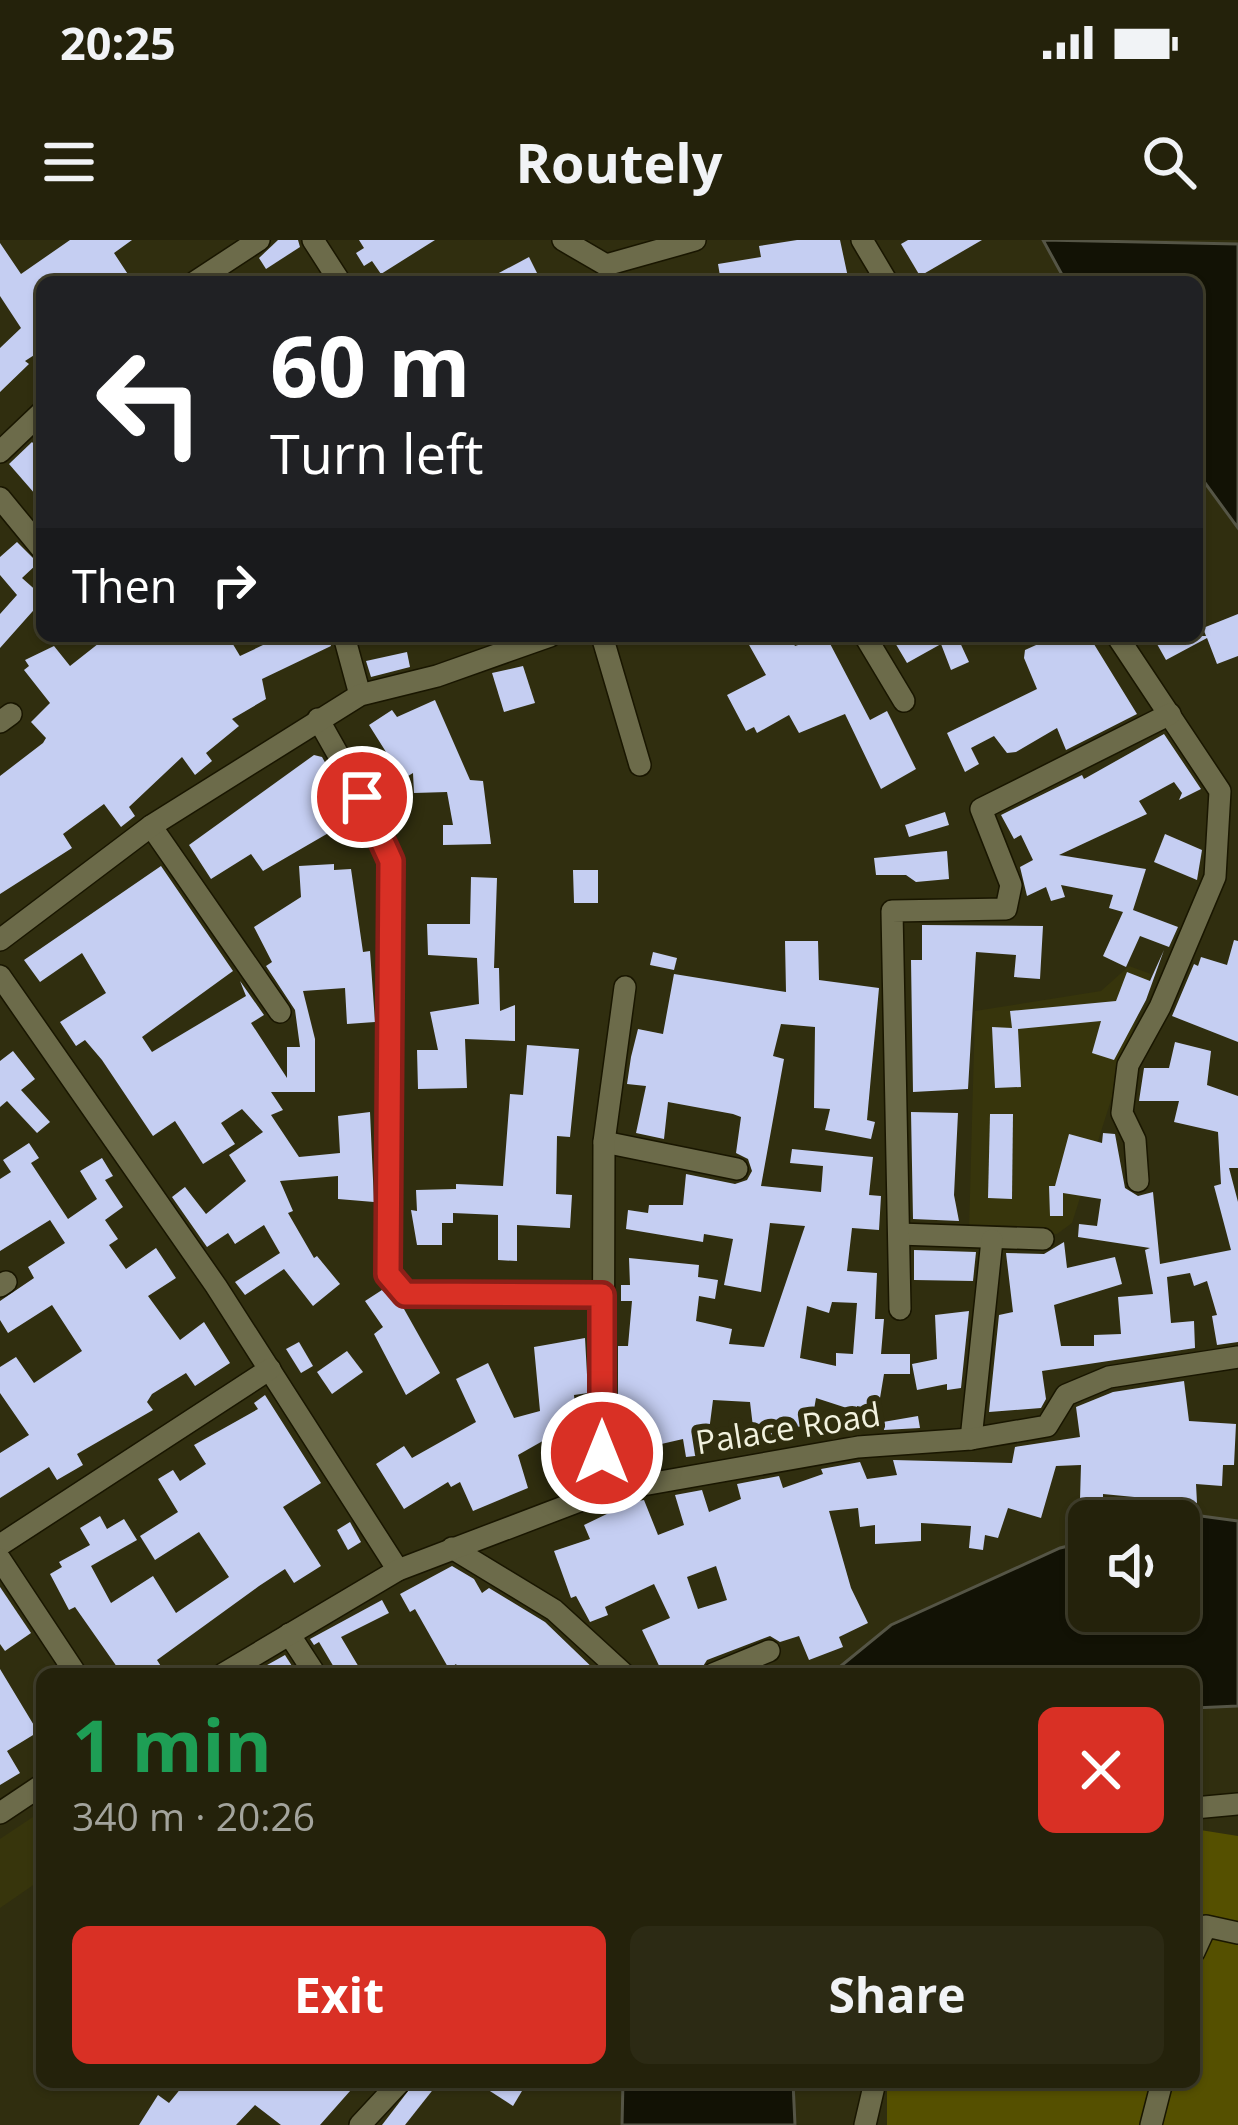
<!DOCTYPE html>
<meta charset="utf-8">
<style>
body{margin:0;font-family:"Open Sans",sans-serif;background:#2c2a14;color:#f1f3f6;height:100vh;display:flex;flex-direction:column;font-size:45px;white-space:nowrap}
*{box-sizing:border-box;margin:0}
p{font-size:39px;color:#a3a49d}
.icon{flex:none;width:66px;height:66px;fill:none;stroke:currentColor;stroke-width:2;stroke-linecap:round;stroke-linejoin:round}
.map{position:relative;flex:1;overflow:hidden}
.panel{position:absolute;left:36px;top:1428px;width:1164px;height:420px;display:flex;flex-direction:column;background:#24220b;border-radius:18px;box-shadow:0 3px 9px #0004,0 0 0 3px #413f2c}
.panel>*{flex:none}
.guide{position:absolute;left:36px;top:36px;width:1167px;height:366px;border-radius:18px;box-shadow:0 3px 9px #0004,0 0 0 3px #413f2c;background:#202124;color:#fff;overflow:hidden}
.buttons{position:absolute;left:1068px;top:1260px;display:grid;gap:24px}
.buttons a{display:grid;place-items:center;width:132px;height:132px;border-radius:18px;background:#24220b;box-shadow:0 3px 9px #0004,0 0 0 3px #413f2c;font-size:60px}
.pin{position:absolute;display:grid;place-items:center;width:102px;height:102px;color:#fff;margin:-51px;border:6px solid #fff;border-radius:50%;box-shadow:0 3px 12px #0007}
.me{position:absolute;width:132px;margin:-66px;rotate:0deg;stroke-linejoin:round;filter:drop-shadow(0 0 9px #0008)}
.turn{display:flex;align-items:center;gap:42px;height:252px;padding:0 36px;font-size:54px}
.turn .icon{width:156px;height:156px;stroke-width:2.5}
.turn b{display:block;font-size:84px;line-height:102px}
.then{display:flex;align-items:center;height:114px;padding:0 36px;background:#0003;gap:24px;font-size:45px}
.round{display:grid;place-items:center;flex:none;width:126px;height:126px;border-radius:18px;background:#2c2a14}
.overview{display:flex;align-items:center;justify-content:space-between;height:204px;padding:0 36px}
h1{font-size:72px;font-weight:700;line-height:90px;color:#1e9e55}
.cta{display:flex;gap:24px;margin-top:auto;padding:24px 36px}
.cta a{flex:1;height:138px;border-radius:18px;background:#d93025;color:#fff;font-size:48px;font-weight:700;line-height:138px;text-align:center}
.cta a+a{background:#2c2a14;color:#f1f3f6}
.status{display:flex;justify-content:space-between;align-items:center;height:84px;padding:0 60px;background:#24220b;direction:ltr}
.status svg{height:33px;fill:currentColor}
header{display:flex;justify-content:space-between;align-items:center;height:156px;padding:0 36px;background:#24220b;font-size:54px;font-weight:700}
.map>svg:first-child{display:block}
.built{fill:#37350c}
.green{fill:#555000}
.water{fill:#121205;stroke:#555546;stroke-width:3}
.building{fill:#c5cef2;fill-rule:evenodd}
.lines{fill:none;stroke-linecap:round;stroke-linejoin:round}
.minor-casing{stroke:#191600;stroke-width:24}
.minor{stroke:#6c6b4a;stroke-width:21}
.route-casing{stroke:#8d1f18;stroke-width:30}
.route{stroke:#d93025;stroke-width:21}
.labels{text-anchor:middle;stroke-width:12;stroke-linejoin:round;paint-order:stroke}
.street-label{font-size:33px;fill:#f2f2df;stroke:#302e0f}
</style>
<div class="status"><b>20:25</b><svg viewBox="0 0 49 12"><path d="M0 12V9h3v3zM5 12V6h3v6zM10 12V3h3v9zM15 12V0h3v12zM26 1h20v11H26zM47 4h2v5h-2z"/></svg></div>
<header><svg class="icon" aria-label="menu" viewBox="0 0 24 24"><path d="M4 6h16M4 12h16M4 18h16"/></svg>Routely<svg class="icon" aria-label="search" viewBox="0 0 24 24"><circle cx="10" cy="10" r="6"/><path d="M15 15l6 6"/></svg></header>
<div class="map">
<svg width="1238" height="1885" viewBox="0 0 1238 1885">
<rect width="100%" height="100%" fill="#302e0f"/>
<g class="built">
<polygon points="1129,726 1151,734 1072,983 1057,994 969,991 975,771 1101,751"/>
<polygon points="42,1571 42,1639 0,1668 0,1599"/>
</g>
<polygon class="green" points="1194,1589 1238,1596 1238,1885 887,1885 887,1842 1194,1842"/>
<g class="water">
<polygon points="1043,0 1238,4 1238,288 1197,232 1197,42 1066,42"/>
<polygon points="1201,1276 1238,1281 1238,1466 1194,1468 1194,1434 831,1434 891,1385 1060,1308 1089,1301 1089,1371 1179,1371 1177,1281"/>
<polygon points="623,1842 793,1842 795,1885 622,1885"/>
</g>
<g class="building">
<polygon points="70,0 132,0 114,13 133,42 42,42 42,110 25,121 29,124 0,152 0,108 21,88 0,56 0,3 21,34"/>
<polygon points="278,0 298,0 300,7 266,29 259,18"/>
<polygon points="359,0 435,0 381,34 372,21 364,26 356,13 364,8"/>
<polygon points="797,0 840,0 849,42 721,42 718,24 761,17 759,6"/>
<polygon points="908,0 982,0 920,36 901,4"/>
<polygon points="529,17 538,35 524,42 482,42"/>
<polygon points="32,202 42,213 42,262 9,224"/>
<polygon points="17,302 38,323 22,338 40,354 36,359 40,363 0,408 0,374 17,355 0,335 0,317"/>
<polygon points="1238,374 1238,416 1217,424 1207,398 1166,420 1157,404 1172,396 1206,396 1203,388"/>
<polygon points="108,396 228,396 240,416 282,396 329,396 331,406 262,439 266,459 232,479 239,486 206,513 212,521 195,535 182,517 129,567 135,576 121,587 104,564 63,594 72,608 0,654 0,536 43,503 46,498 31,482 50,463 24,430 29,426 25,420 54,406 70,426"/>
<polygon points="744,396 789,396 795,406 826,396 870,480 887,471 916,529 881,549 845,474 799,493 789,475 757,493 754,487 746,491 727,455 766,435"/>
<polygon points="891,396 957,396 969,422 951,430 941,404 907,423"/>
<polygon points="1056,396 1089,396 1137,474 1066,510 1057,488 1016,512 1007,513 994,496 971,508 979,524 965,532 947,493 1037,449 1024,418 1025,410"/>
<polygon points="407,412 410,427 371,437 366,421"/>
<polygon points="523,426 535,463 504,472 492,433"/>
<polygon points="435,460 470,540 483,541 491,604 443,605 443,585 453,585 447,552 414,553 413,533 403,539 369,485 392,470 397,477"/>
<polygon points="1164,494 1201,549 1179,560 1182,553 1174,542 1139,561 1147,574 1059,615 1146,629 1133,670 1178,687 1169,707 1140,696 1126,727 1103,716 1123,672 1109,668 1113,655 1061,645 1065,657 1051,661 1046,647 1027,656 1020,627 1033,620 1021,595 1014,599 1001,575 1082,535 1084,539"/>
<polygon points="314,515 322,517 356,577 263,631 251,614 211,639 189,605"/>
<polygon points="945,572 949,585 909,597 905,585"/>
<polygon points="1165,594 1202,610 1197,640 1154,622"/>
<polygon points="947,611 949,639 916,642 906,635 876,635 874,618"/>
<polygon points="334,624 334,630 351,629 363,712 370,711 375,782 347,784 345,748 303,751 315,799 315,852 271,852 283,870 271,875 299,917 340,913 338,876 370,872 374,962 338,959 338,936 280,941 293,971 288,973 314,1018 317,1016 340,1044 313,1066 284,1029 245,1055 235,1042 280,1013 264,985 235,1004 228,993 207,1007 172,957 185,947 206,974 246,941 229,915 263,892 242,869 221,883 235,904 203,924 175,881 153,896 102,820 85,800 76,806 60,782 106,753 82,713 40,742 24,720 161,626 233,731 142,797 152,812 246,756 240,741 264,775 251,783 287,838 287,807 300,807 295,770 266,726 272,722 254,687 301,657 299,626"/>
<polygon points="573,630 598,630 598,663 574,663"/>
<polygon points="471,637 497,638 494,728 499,728 500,771 515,765 515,801 465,799 467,848 418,849 417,810 438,810 430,772 479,764 477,718 428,715 427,684 470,684"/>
<polygon points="922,685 1043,686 1040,739 1014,737 1016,715 976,712 968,849 913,852 911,720 922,720"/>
<polygon points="1234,700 1238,701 1238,802 1172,776 1194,724 1198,726 1201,717 1227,725"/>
<path d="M785 701H818L819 740 879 748 867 880 875 882 871 899 825 890 830 869 814 868 815 787 781 784 773 816 784 819 761 946 821 952 823 926 790 923 792 909 873 917 869 955 881 956 879 990 852 988 847 1031 877 1033 875 1079H884L881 1114H910V1134H884L878 1170 857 1166 856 1171 816 1158 811 1187 782 1186 785 1197 703 1207 704 1215 686 1217 683 1199 657 1205 658 1191 618 1188V1106H628L632 1061H621V1045H630L629 1018 699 1025 698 1037 718 1040 715 1059 699 1056 696 1081 732 1089 729 1104 764 1107 805 986 770 983 761 1052 724 1045 733 999 704 994 703 1002 626 989 628 970 648 973 649 965H683L686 934 735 944 747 940 752 931 748 919 736 913 741 877 733 874 668 862 664 899 636 893 646 846 627 844 631 817 638 789 663 794 674 734 786 752ZM832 1062 857 1063 853 1114 836 1113V1126L800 1118 807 1066 829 1073ZM713 1160 750 1162 753 1187 709 1191Z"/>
<polygon points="1164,710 1146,760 1114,820 1092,813 1101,781 1018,789 1021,847 995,848 992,787 1012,788 1010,771 1116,761 1127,732 1150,741"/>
<polygon points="653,712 677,718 674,730 650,725"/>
<polygon points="1175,802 1211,811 1207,845 1238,856 1238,928 1229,928 1238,962 1238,1102 1217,1105 1212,1076 1217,1075 1207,1041 1194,1046 1190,1033 1167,1037 1171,1083 1194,1081 1195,1108 1042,1131 1046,1159 1041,1168 989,1172 999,1075 1013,1072 1006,1013 1044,1014 1064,1002 1067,1028 1115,1017 1122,1044 1054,1065 1061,1106 1094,1106 1094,1095 1121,1094 1118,1057 1153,1054 1145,1010 1150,1008 1078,997 1079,984 1097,986 1101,959 1063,953 1063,976 1050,976 1049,946 1055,946 1069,894 1102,903 1103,893 1115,894 1125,948 1138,956 1153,952 1160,1024 1231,1010 1214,946 1221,944 1218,892 1174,882 1179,861 1139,861 1144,828 1169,828"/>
<polygon points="527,805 579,809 570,897 557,896 556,954 572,955 570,988 517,985 517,1021 498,1020 498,975 453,973 453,983 442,983 442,1005 417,1005 411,970 417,971 416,950 456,949 456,944 503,946 510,854 523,855"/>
<polygon points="13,811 35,839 21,850 50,882 37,893 7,861 0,867 0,821"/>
<polygon points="911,872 958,873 954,955 959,981 913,979"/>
<polygon points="990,874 1013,874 1012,959 988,958"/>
<polygon points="29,903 39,918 31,923 68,979 97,959 80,931 102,918 113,936 105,940 123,967 105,980 118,999 109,1005 126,1029 156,1008 176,1038 148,1056 180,1100 204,1082 230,1123 195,1146 186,1133 152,1154 147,1162 153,1170 77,1214 83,1225 57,1240 49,1227 0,1258 0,1213 29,1195 0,1153 0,1127 16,1117 34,1143 82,1111 52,1065 8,1093 0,1080 0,1061 34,1038 28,1027 65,1003 50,980 0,1011 0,939 11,932 3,920"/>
<polygon points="914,1010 976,1012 973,1041 914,1040"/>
<polygon points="382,1050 404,1069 440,1133 406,1155 374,1094 383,1087 365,1061"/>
<polygon points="969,1071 961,1148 947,1150 947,1144 917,1150 912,1124 937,1119 935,1075"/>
<polygon points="585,1098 588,1153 574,1155 579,1209 550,1212 548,1198 518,1215 528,1248 473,1271 460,1242 451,1247 448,1242 404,1269 376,1224 404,1206 412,1218 476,1182 456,1139 488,1123 514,1178 540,1171 534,1107"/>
<polygon points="299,1102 313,1126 301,1133 286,1109"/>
<polygon points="347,1111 363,1132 332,1154 317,1132"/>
<path d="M1184 1141 1189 1181 1236 1184 1234 1225H1223L1222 1246 1196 1244 1197 1263 1103 1254V1261L1080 1260 1081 1225 1056 1226 1041 1278 1008 1268 998 1298 985 1295 983 1310 969 1308 971 1286 937 1284 921 1283V1301L875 1304V1285L860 1287 858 1268 829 1271 851 1348 868 1383 839 1397 843 1407 809 1420 799 1396 780 1402 770 1396 707 1420 698 1434H663L642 1390 670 1378 654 1344 605 1367 608 1375 590 1382 576 1356 571 1358 554 1311 590 1299 584 1285 613 1271 611 1266 644 1260 658 1295 684 1285 675 1255 702 1250 709 1272 741 1259 737 1244 779 1236 783 1248 823 1234 821 1229 860 1222 867 1239 897 1235 893 1220 1012 1223 1015 1207 1080 1197 1076 1167 1113 1152ZM716 1326 727 1360 698 1369 687 1337Z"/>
<polygon points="265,1155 321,1243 283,1267 321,1326 294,1343 285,1329 259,1346 157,1420 166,1434 122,1434 75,1367 69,1370 50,1334 62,1327 59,1322 90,1305 80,1288 100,1276 107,1289 124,1279 137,1300 91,1326 111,1363 153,1336 176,1373 229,1337 199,1292 155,1320 140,1296 178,1272 158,1239 173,1230 180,1241 206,1224 194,1205 258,1169 254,1163"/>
<polygon points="918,1176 920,1188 884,1190 883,1182"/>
<polygon points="350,1282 361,1302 348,1310 337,1290"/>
<polygon points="452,1326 474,1339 482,1353 489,1348 545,1382 599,1434 513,1434 508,1425 492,1434 462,1434 456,1424 449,1429 415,1369 410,1372 400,1354"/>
<polygon points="0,1347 31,1393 5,1411 0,1404"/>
<polygon points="382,1360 389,1373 341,1397 363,1434 338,1434 319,1402 314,1405 310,1399"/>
<polygon points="285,1415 297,1434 263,1434 260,1429"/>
<polygon points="0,1429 38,1492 7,1511 20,1533 0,1545"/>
<polygon points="186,1842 358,1842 320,1885 281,1885 255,1865 236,1885 139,1885 158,1855 169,1863"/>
<polygon points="415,1842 439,1842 405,1885 382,1885"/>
<polygon points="476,1842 508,1842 522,1851 513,1866"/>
</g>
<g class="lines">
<defs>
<g id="minor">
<polyline points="313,0 340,42"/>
<polyline points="563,0 606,25 695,0"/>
<polyline points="862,0 887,42"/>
<polyline points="195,42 259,0"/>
<polyline points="0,212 42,172"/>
<polyline points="0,258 42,309"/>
<polyline points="344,396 360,455"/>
<polyline points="602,396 640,525"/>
<polyline points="865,396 904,461"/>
<polyline points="1117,396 1220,551 1215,637 1160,767 1128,825 1122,873 1135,900 1138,941"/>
<polyline points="318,479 384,596 391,621 388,1034 405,1054 602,1055"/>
<polyline points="0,482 11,474"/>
<polyline points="151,586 280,772"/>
<polyline points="0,700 151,586 360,455 437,436 550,396"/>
<polyline points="0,736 216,1046 398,1330"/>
<polyline points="604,902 737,929"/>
<polyline points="899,994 1043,999"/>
<polyline points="0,1046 6,1042"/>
<polyline points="900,1069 892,671 1006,669 1011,645 981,569 1170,474"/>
<polyline points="971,1199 992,1000"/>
<polyline points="603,1252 604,902 625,747"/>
<polyline points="0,1305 270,1129"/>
<polyline points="452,1308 554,1370 624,1434"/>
<polyline points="0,1319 76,1434"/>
<polyline points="289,1394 315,1434"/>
<polyline points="223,1434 398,1330 603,1252 858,1207 971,1199 1047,1186 1066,1155 1109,1137 1238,1117"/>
<polyline points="713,1434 769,1411"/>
<polyline points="1194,1568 1238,1564"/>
<polyline points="0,1573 42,1545"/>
<polyline points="1194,1712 1206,1686 1238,1693"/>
<polyline points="360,1885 400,1842"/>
<polyline points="865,1885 875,1842"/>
<polyline points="1151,1885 1162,1842"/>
</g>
</defs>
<use href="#minor" class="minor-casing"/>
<use href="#minor" class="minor"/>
</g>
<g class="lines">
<defs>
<polyline id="route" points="362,557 391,621 388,1034 405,1054 602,1055 602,1213"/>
</defs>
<use href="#route" class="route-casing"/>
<use href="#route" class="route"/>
</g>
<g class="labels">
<g class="street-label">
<text transform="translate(788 1188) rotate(-9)" y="12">Palace Road</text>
</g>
</g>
</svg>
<div class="buttons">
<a><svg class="icon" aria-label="sound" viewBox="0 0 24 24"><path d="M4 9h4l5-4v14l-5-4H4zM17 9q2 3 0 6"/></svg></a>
</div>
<div class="pin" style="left:362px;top:557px;background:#d93025"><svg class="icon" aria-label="arrive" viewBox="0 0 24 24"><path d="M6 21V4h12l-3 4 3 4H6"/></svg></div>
<svg class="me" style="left:602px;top:1213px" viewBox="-20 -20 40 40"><circle r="17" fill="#d93025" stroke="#fff" stroke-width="3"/><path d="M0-11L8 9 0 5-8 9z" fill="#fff"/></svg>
<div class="guide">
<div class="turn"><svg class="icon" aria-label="left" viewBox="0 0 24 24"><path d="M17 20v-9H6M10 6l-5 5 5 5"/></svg><div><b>60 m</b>Turn left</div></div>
<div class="then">Then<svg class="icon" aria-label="right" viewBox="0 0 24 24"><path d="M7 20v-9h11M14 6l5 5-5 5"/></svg></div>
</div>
<section class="panel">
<div class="overview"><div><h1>1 min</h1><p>340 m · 20:26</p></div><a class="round" style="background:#d93025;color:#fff"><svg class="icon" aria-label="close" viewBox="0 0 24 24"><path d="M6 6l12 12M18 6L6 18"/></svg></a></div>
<div class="cta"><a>Exit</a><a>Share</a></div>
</section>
</div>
